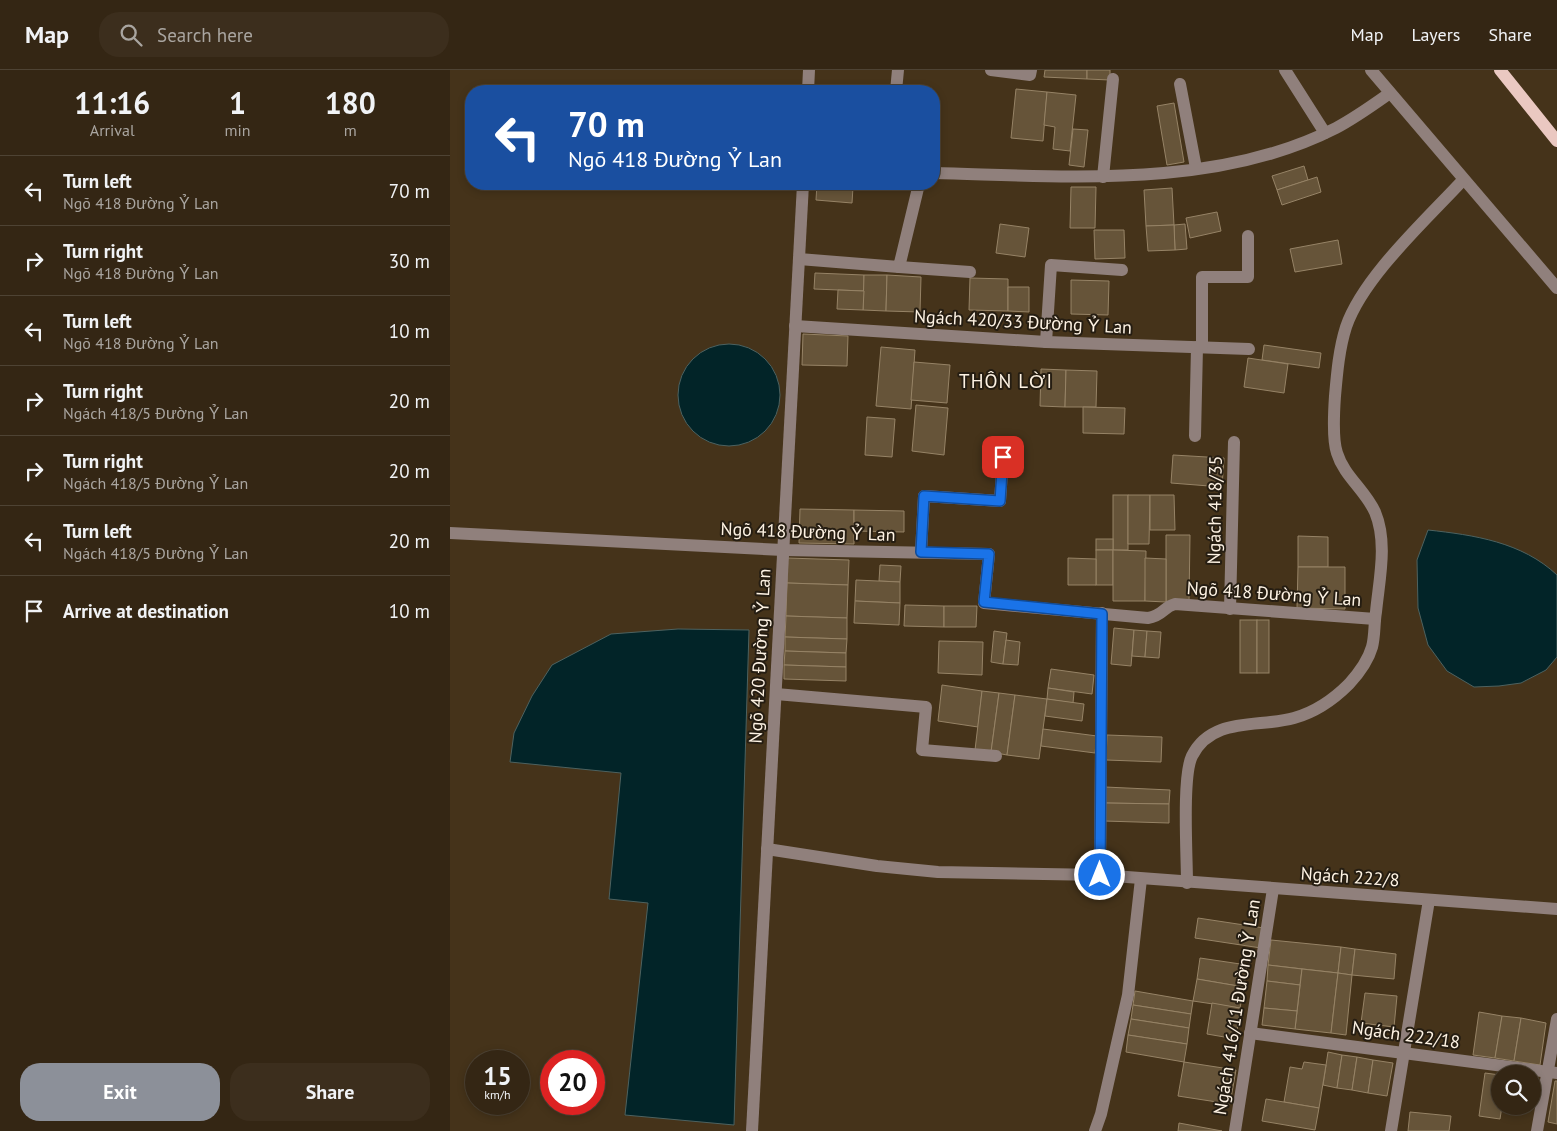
<!DOCTYPE html>
<meta charset="utf-8">
<style>
body{margin:0;font-family:"PT Sans",sans-serif;background:#3c2e1d;color:#f1f3f6;height:100vh;display:flex;flex-direction:column;font-size:19px;white-space:nowrap}
*{box-sizing:border-box;margin:0}
p{font-size:16px;color:#a9a5a0}
.icon{flex:none;width:28px;height:28px;fill:none;stroke:currentColor;stroke-width:2;stroke-linecap:round;stroke-linejoin:round}
.map{position:relative;flex:1;overflow:hidden}
.side{display:flex;flex-direction:column;background:#342614;width:450px}
.side>*{flex:none}
.top-card{position:absolute;left:15px;top:15px;width:475px;height:105px;border-radius:20px;box-shadow:0 2px 8px #0003,0 0 0 1px #4e4334;background:#1a4fa0;color:#fff;overflow:hidden}
.fabs{position:absolute;left:1041px;top:995px;display:grid;gap:10px}
.fabs a{display:grid;place-items:center;width:50px;height:50px;border-radius:50%;background:#342614;box-shadow:0 2px 8px #0003,0 0 0 1px #4e4334;font-size:25px}
.speed{position:absolute;left:15px;top:980px;display:flex;gap:10px;font-size:25px;font-weight:700;text-align:center}
.speed>*{display:grid;place-content:center;width:65px;height:65px;border-radius:50%;background:#342614;box-shadow:0 2px 8px #0003,0 0 0 1px #4e4334;line-height:1}
.speed small{font-size:12px;font-weight:400}
.speed .limit{border:8px solid #d22;background:#fff;color:#111}
.pin{position:absolute;display:grid;place-items:center;width:42px;height:42px;color:#fff;margin:-21px;border-radius:10px;box-shadow:0 2px 8px #0006}
.me{position:absolute;width:55px;margin:-28px;rotate:0deg;stroke-linejoin:round;filter:drop-shadow(0 0 4px #0008)}
.turn{display:flex;align-items:center;gap:18px;height:105px;padding:0 20px;font-size:22px}
.turn .icon{width:65px;height:65px;stroke-width:2.5}
.turn b{display:block;font-size:35px;line-height:42px}
.eta{display:flex;justify-content:space-evenly;align-items:center;height:85px;text-align:center}
.eta b{font-size:30px;font-weight:800;line-height:35px}
.action{display:flex;gap:10px;margin-top:auto;padding:10px 20px}
.action a{flex:1;height:58px;border-radius:20px;background:#8c9099;color:#fff;font-size:20px;font-weight:800;line-height:58px;text-align:center}
.action a+a{background:#3c2e1d;color:#f1f3f6}
ul{padding:0;list-style:none}
li{display:flex;align-items:center;gap:15px;height:70px;padding:0 20px;border-top:1px solid #4e4334}
li div{flex:1}
li b{display:block;font-size:19px}
li em{font-style:normal}
header{display:flex;align-items:center;gap:30px;box-sizing:border-box;height:70px;padding:0 25px;background:#342614;border-bottom:1px solid #4e4334}
header strong{font-size:24px}
nav{display:flex;gap:28px;margin-inline-start:auto;font-size:18px}
.search{width:350px;height:45px;background:#3c2e1d;display:flex;align-items:center;gap:12px;box-sizing:border-box;padding:0 18px;border-radius:20px;color:#a9a5a0;font-size:19px}
main{display:flex;flex:1;min-height:0}
.map>svg:first-child{display:block}
.water{fill:#022428;stroke:#4d6260}
.building{fill:#665439;stroke:#968366}
.lines{fill:none;stroke-linecap:round;stroke-linejoin:round}
.minor{stroke:#90807c;stroke-width:12}
.major{stroke:#eac8c1;stroke-width:12}
.route-casing{stroke:#114b97;stroke-width:12}
.route{stroke:#1a73e8;stroke-width:9}
.labels{text-anchor:middle;stroke-width:4;stroke-linejoin:round;paint-order:stroke}
.street-label{font-size:18px;fill:#fdf2e3;stroke:#251d12}
.neighbourhood-label{font-size:19px;letter-spacing:1px;fill:#fdf2e3;stroke:#251d12}
</style>
<header>
<strong>Map</strong>
<div class="search"><svg class="icon" aria-label="search" viewBox="0 0 24 24"><circle cx="10" cy="10" r="6"/><path d="M15 15l6 6"/></svg>Search here</div>
<nav><a>Map</a><a>Layers</a><a>Share</a></nav>
</header>
<main>
<section class="side">
<div class="eta">
<div><b>11:16</b><p>Arrival</p></div>
<div><b>1</b><p>min</p></div>
<div><b>180</b><p>m</p></div>
</div>
<ul>
<li><svg class="icon" aria-label="left" viewBox="0 0 24 24"><path d="M17 20v-9H6M10 6l-5 5 5 5"/></svg><div><b>Turn left</b><p>Ngõ 418 Đường Ỷ Lan</p></div><em>70 m</em></li>
<li><svg class="icon" aria-label="right" viewBox="0 0 24 24"><path d="M7 20v-9h11M14 6l5 5-5 5"/></svg><div><b>Turn right</b><p>Ngõ 418 Đường Ỷ Lan</p></div><em>30 m</em></li>
<li><svg class="icon" aria-label="left" viewBox="0 0 24 24"><path d="M17 20v-9H6M10 6l-5 5 5 5"/></svg><div><b>Turn left</b><p>Ngõ 418 Đường Ỷ Lan</p></div><em>10 m</em></li>
<li><svg class="icon" aria-label="right" viewBox="0 0 24 24"><path d="M7 20v-9h11M14 6l5 5-5 5"/></svg><div><b>Turn right</b><p>Ngách 418/5 Đường Ỷ Lan</p></div><em>20 m</em></li>
<li><svg class="icon" aria-label="right" viewBox="0 0 24 24"><path d="M7 20v-9h11M14 6l5 5-5 5"/></svg><div><b>Turn right</b><p>Ngách 418/5 Đường Ỷ Lan</p></div><em>20 m</em></li>
<li><svg class="icon" aria-label="left" viewBox="0 0 24 24"><path d="M17 20v-9H6M10 6l-5 5 5 5"/></svg><div><b>Turn left</b><p>Ngách 418/5 Đường Ỷ Lan</p></div><em>20 m</em></li>
<li><svg class="icon" aria-label="arrive" viewBox="0 0 24 24"><path d="M6 21V4h12l-3 4 3 4H6"/></svg><div><b>Arrive at destination</b></div><em>10 m</em></li>
</ul>
<div class="action"><a>Exit</a><a>Share</a></div>
</section>
<div class="map">
<svg width="1107" height="1061" viewBox="0 0 1107 1061">
<rect width="100%" height="100%" fill="#45331a"/>
<g class="water">
<circle cx="279" cy="325" r="51"/>
<path d="M978 460C1024 465 1072 472 1107 505V587L1096 600 1071 613 1049 616 1024 617 997 601 978 575 968 538 967 490Z"/>
<polygon points="228,559 299,560 284,1055 175,1045 198,833 159,829 171,703 60,692 64,663 82,626 102,595 161,564"/>
</g>
<g class="building">
<polygon points="595,0 637,0 637,9 594,7"/>
<polygon points="637,0 660,0 660,10 637,9"/>
<polygon points="566,19 597,22 593,71 561,68"/>
<polygon points="597,22 626,25 620,81 603,79 605,57 594,55"/>
<polygon points="724,33 734,92 717,95 707,36"/>
<polygon points="623,59 638,60 634,97 619,95"/>
<polygon points="854,96 858,110 827,120 822,106"/>
<polygon points="867,107 871,122 832,135 827,120"/>
<polygon points="357,114 403,114 403,117"/>
<polygon points="367,114 403,117 402,133 366,130"/>
<polygon points="621,117 646,117 645,158 620,158"/>
<polygon points="722,118 724,155 696,156 694,120"/>
<polygon points="767,142 771,161 740,168 736,148"/>
<polygon points="550,154 579,158 575,187 546,183"/>
<polygon points="735,154 737,179 725,180 724,155"/>
<polygon points="724,155 725,180 698,181 696,156"/>
<polygon points="644,160 674,160 675,188 645,189"/>
<polygon points="888,170 892,194 845,202 840,179"/>
<polygon points="365,203 414,205 414,221 364,219"/>
<polygon points="414,205 437,205 436,241 413,240"/>
<polygon points="437,205 471,207 470,242 436,241"/>
<polygon points="520,208 558,209 558,241 519,240"/>
<polygon points="621,210 659,211 658,245 621,244"/>
<polygon points="558,217 579,217 579,242 558,241"/>
<polygon points="388,220 414,221 413,240 387,239"/>
<polygon points="353,264 398,266 397,296 352,295"/>
<polygon points="814,275 871,283 869,298 812,290"/>
<polygon points="431,277 465,280 461,339 426,336"/>
<polygon points="798,288 838,294 834,323 794,317"/>
<polygon points="464,292 500,295 497,333 461,330"/>
<polygon points="591,299 616,300 615,337 590,336"/>
<polygon points="616,300 647,301 646,337 615,337"/>
<polygon points="466,335 498,338 494,385 462,381"/>
<polygon points="633,337 675,338 674,364 633,363"/>
<polygon points="417,347 445,349 442,387 415,385"/>
<polygon points="723,385 774,388 772,417 721,413"/>
<rect x="663" y="425" width="15" height="55"/>
<polygon points="678,425 700,425 699,474 678,474"/>
<polygon points="700,425 724,425 725,460 700,460"/>
<polygon points="350,439 404,440 404,474 349,473"/>
<polygon points="404,440 454,441 454,462 404,461"/>
<polygon points="716,465 740,465 739,532 716,532"/>
<polygon points="848,466 878,467 878,497 848,497"/>
<rect x="646" y="469" width="17" height="11"/>
<rect x="646" y="480" width="17" height="35"/>
<polygon points="663,480 696,481 695,531 663,531"/>
<polygon points="337,488 399,490 398,515 337,513"/>
<polygon points="618,488 646,489 646,515 618,515"/>
<polygon points="695,488 716,489 716,532 695,531"/>
<polygon points="430,495 451,496 450,512 429,511"/>
<polygon points="848,497 895,497 895,539 847,538"/>
<polygon points="406,510 450,512 450,533 405,531"/>
<polygon points="337,513 398,515 397,548 336,546"/>
<polygon points="405,531 450,533 449,555 404,553"/>
<polygon points="455,535 494,536 494,557 454,556"/>
<polygon points="494,536 527,536 526,557 494,557"/>
<polygon points="336,546 397,548 397,569 335,567"/>
<rect x="790" y="550" width="17" height="53"/>
<rect x="807" y="550" width="12" height="53"/>
<polygon points="664,558 684,560 681,596 661,594"/>
<polygon points="684,560 697,561 695,587 682,586"/>
<polygon points="544,561 557,563 553,594 541,592"/>
<polygon points="697,561 711,562 709,588 695,587"/>
<polygon points="335,567 397,569 396,583 335,581"/>
<polygon points="556,570 570,572 568,595 553,594"/>
<polygon points="489,571 533,572 532,605 488,603"/>
<polygon points="335,581 396,583 396,597 334,595"/>
<polygon points="334,595 396,597 396,611 334,609"/>
<polygon points="601,599 644,605 642,624 598,618"/>
<polygon points="492,615 532,621 528,657 488,651"/>
<polygon points="598,618 624,622 623,633 597,629"/>
<polygon points="532,621 549,623 541,682 525,680"/>
<polygon points="549,623 565,625 557,685 541,682"/>
<polygon points="565,625 597,629 589,689 557,685"/>
<polygon points="597,629 634,634 632,651 595,646"/>
<polygon points="593,659 647,666 645,683 591,676"/>
<polygon points="657,665 712,667 711,692 656,690"/>
<polygon points="655,717 720,720 719,734 655,733"/>
<polygon points="655,733 719,734 719,753 654,751"/>
<polygon points="748,848 814,858 811,878 745,868"/>
<polygon points="821,870 891,877 888,903 818,895"/>
<polygon points="891,877 905,879 902,905 888,903"/>
<polygon points="905,879 946,884 944,909 902,905"/>
<polygon points="750,888 797,895 794,917 747,909"/>
<polygon points="818,895 852,899 850,915 817,911"/>
<polygon points="852,899 888,903 881,963 845,959"/>
<polygon points="888,903 902,905 896,965 881,963"/>
<polygon points="747,909 794,917 790,938 743,931"/>
<polygon points="817,911 850,915 847,941 814,938"/>
<polygon points="685,921 743,931 741,944 683,935"/>
<polygon points="915,923 947,926 944,957 911,953"/>
<polygon points="762,933 790,938 786,969 757,964"/>
<polygon points="683,935 741,944 739,958 681,949"/>
<polygon points="814,938 847,941 845,959 812,955"/>
<polygon points="1029,942 1052,946 1045,988 1023,985"/>
<polygon points="1052,946 1071,948 1064,991 1045,988"/>
<polygon points="1071,948 1096,953 1090,995 1064,991"/>
<polygon points="681,949 739,958 737,974 678,965"/>
<polygon points="678,965 737,974 734,992 676,982"/>
<polygon points="878,982 892,985 887,1018 873,1015"/>
<polygon points="892,985 907,987 902,1020 887,1018"/>
<polygon points="907,987 923,990 918,1023 902,1020"/>
<polygon points="923,990 943,993 937,1026 918,1023"/>
<polygon points="734,992 786,1000 780,1034 728,1026"/>
<polygon points="854,992 876,995 869,1038 834,1032 840,997 852,999"/>
<polygon points="1035,1003 1050,1005 1050,1036 1052,1036 1050,1049 1029,1046"/>
<polygon points="1105,1011 1107,1011 1107,1054 1098,1052"/>
<polygon points="816,1029 869,1038 865,1060 812,1051"/>
<polygon points="960,1042 1001,1046 999,1061 958,1061"/>
<polygon points="729,1053 772,1061 728,1061"/>
</g>
<g class="lines">
<g class="minor">
<polyline points="541,0 580,5 581,0"/>
<polyline points="835,0 875,63"/>
<polyline points="921,0 1107,218"/>
<polyline points="730,14 746,98"/>
<polyline points="358,21 359,0"/>
<polyline points="446,21 448,0"/>
<path d="M484 103C615 106 765 120 886 58 905 48 923 35 940 23"/>
<polyline points="653,107 663,9"/>
<polyline points="349,189 449,197 469,114"/>
<polyline points="449,197 520,202"/>
<polyline points="345,256 596,272 799,279"/>
<polyline points="596,272 601,195 672,200"/>
<polyline points="752,277 752,207 798,207 798,166"/>
<polyline points="745,366 747,277"/>
<path d="M0 463 333 480 539 484 534 533 698 548C713 546 713 537 725 534L925 549"/>
<polyline points="471,482 474,426 550,431 553,387"/>
<polyline points="780,539 784,372"/>
<polyline points="326,624 476,637 472,680 546,686"/>
<polyline points="317,779 427,796 488,802 650,805 1107,839"/>
<polyline points="650,805 652,543"/>
<path d="M737 813C737 786 732 706 742 686 762 646 809 658 844 648 866 642 883 630 899 614 909 603 918 591 922 577 925 566 924 553 926 542 929 510 938 473 925 442 915 420 894 406 887 383 882 369 884 341 885 326 887 303 889 279 896 257 913 207 977 149 1013 110"/>
<polyline points="800,963 1107,1003"/>
<polyline points="302,1061 353,114"/>
<polyline points="645,1061 651,1044 678,925 691,809"/>
<polyline points="785,1061 823,819"/>
<polyline points="941,1061 979,830"/>
<polyline points="1087,1061 1107,949"/>
</g>
<polyline class="major" points="1050,0 1107,71"/>
</g>
<g class="lines">
<defs>
<polyline id="route" points="553,387 550,431 474,426 471,482 539,484 534,532 652,544 650,805"/>
</defs>
<use href="#route" class="route-casing"/>
<use href="#route" class="route"/>
</g>
<g class="labels">
<g class="street-label">
<text transform="translate(573 252) rotate(3)" y="6">Ngách 420/33 Đường Ỷ Lan</text>
<text transform="translate(765 440) rotate(-89)" y="6">Ngách 418/35</text>
<text transform="translate(358 462) rotate(2)" y="6">Ngõ 418 Đường Ỷ Lan</text>
<text transform="translate(824 524) rotate(4)" y="6">Ngõ 418 Đường Ỷ Lan</text>
<text transform="translate(310 586) rotate(-87)" y="6">Ngõ 420 Đường Ỷ Lan</text>
<text transform="translate(900 807) rotate(4)" y="6">Ngách 222/8</text>
<text transform="translate(787 937) rotate(-81)" y="6">Ngách 416/11 Đường Ỷ Lan</text>
<text transform="translate(956 965) rotate(8)" y="6">Ngách 222/18</text>
</g>
<g class="neighbourhood-label">
<text x="556" y="318">THÔN LỜI</text>
</g>
</g>
</svg>
<div class="fabs">
<a><svg class="icon" aria-label="search" viewBox="0 0 24 24"><circle cx="10" cy="10" r="6"/><path d="M15 15l6 6"/></svg></a>
</div>
<div class="speed"><div>15<small>km/h</small></div><div class="limit">20</div></div>
<div class="pin" style="left:553px;top:387px;background:#d93025"><svg class="icon" aria-label="arrive" viewBox="0 0 24 24"><path d="M6 21V4h12l-3 4 3 4H6"/></svg></div>
<svg class="me" style="left:650px;top:805px" viewBox="-20 -20 40 40"><circle r="17" fill="#1a73e8" stroke="#fff" stroke-width="3"/><path d="M0-11L8 9 0 5-8 9z" fill="#fff"/></svg>
<div class="top-card">
<div class="turn"><svg class="icon" aria-label="left" viewBox="0 0 24 24"><path d="M17 20v-9H6M10 6l-5 5 5 5"/></svg><div><b>70 m</b>Ngõ 418 Đường Ỷ Lan</div></div>
</div>
</div>
</main>
